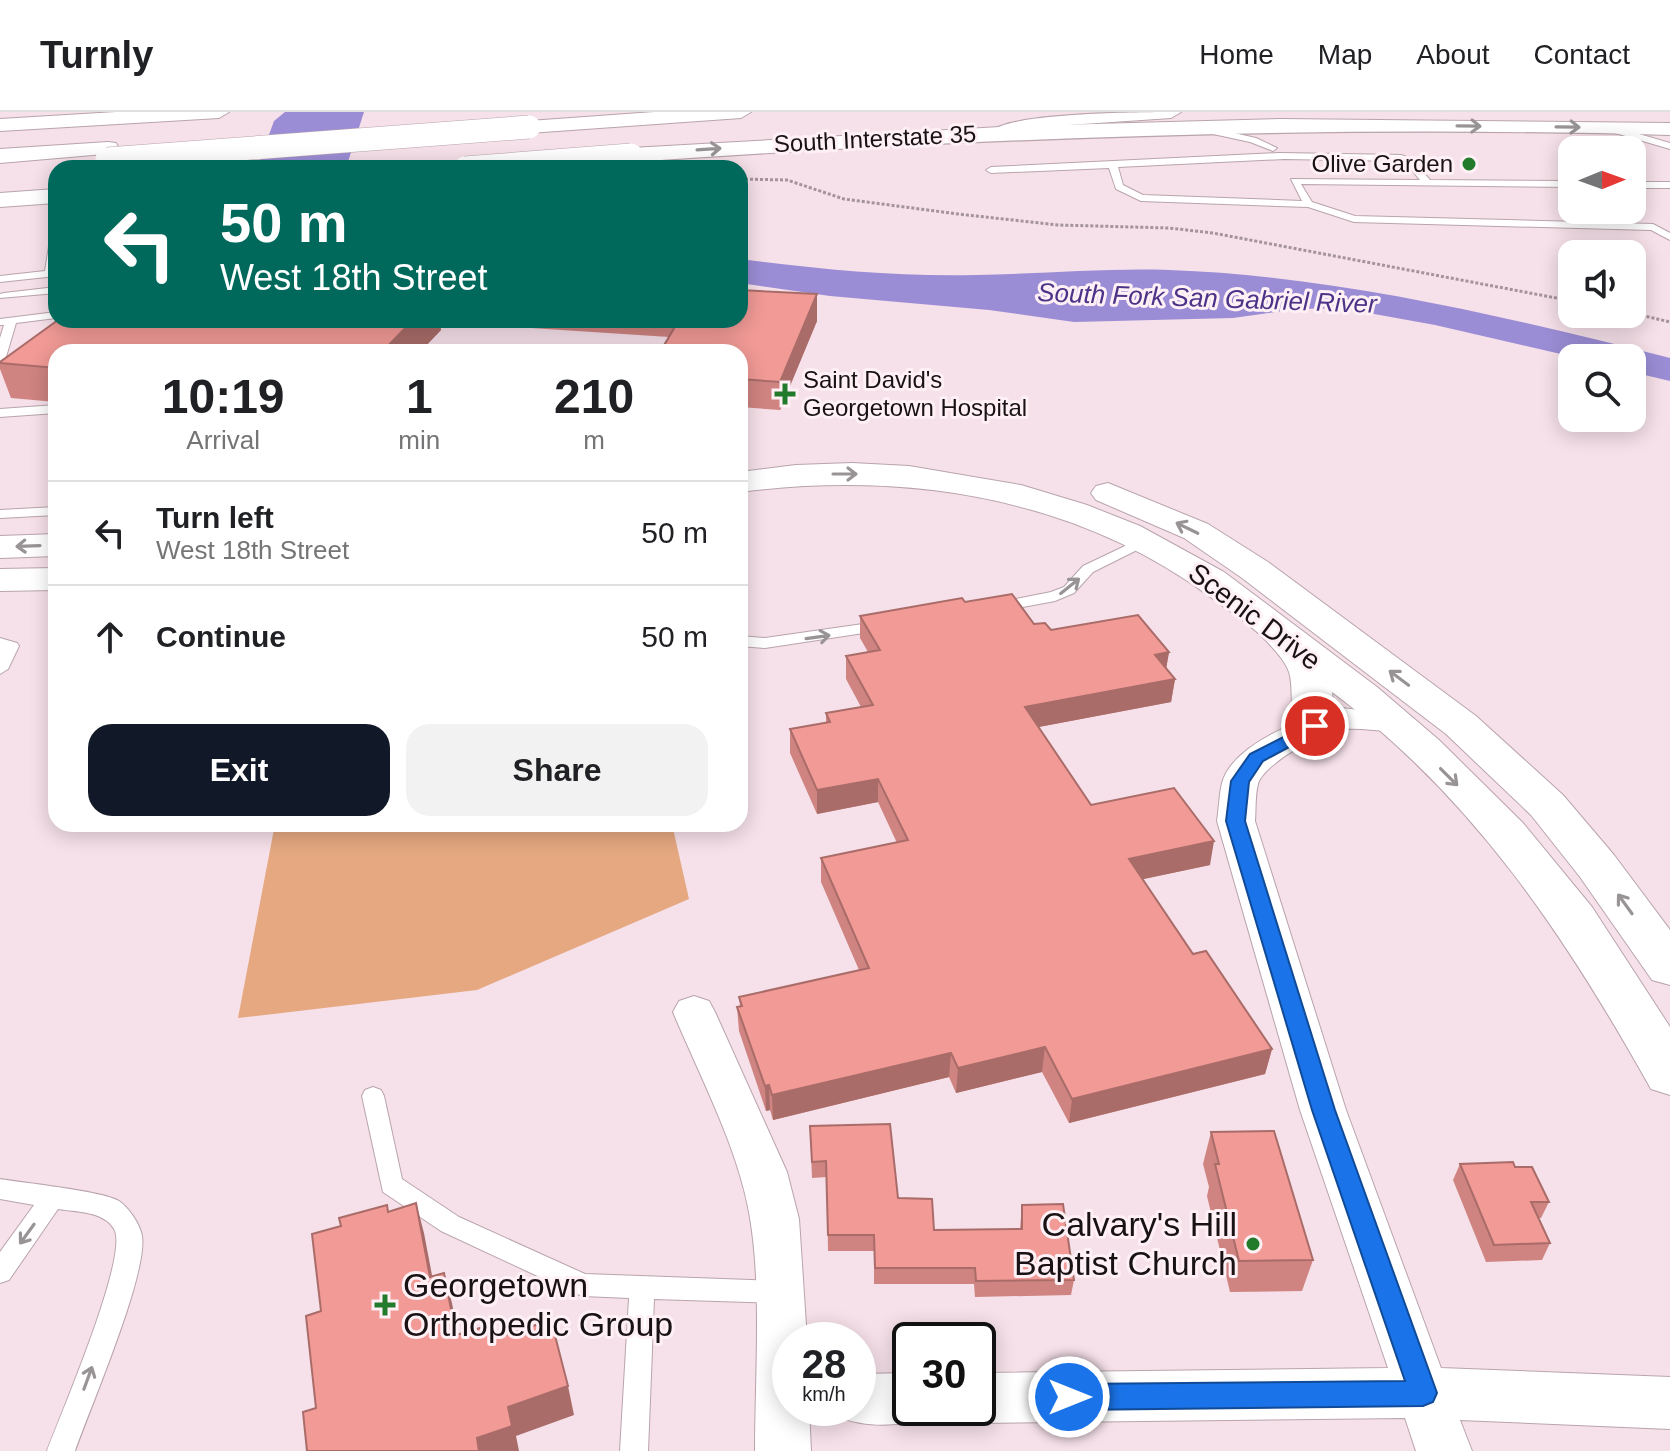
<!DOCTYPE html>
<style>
body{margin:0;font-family:Arial,sans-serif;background:#f2f2f2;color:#202124;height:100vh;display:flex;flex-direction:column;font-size:30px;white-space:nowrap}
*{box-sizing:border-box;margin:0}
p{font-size:26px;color:#757577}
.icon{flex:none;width:44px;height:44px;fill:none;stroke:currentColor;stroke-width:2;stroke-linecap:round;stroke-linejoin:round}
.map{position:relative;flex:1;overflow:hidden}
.sheet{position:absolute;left:48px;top:232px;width:700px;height:488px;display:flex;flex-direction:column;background:#fff;border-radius:24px;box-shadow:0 4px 20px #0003}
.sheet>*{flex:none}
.banner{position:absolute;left:48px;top:48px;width:700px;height:168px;border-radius:24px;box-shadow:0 4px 20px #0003;background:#00695c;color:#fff;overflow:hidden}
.needle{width:52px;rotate:89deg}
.fabs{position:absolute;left:1558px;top:24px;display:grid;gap:16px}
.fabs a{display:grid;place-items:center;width:88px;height:88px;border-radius:16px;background:#fff;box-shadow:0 4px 20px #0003;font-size:40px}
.speed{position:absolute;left:772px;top:1210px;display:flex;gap:16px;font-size:40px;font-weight:700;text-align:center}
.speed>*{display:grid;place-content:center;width:104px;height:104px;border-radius:50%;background:#fff;box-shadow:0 4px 20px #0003;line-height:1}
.speed small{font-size:20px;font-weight:400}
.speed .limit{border:4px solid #111;border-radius:12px;background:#fff;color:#111}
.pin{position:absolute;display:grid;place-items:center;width:68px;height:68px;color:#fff;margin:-34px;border:4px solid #fff;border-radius:50%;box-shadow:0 2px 8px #0007}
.me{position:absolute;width:88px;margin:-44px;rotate:90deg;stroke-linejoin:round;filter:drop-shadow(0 0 6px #0008)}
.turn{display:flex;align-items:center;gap:28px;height:168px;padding:0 40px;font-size:36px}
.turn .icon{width:104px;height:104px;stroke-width:2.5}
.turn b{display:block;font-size:56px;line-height:68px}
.eta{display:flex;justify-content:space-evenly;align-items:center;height:136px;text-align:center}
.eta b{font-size:48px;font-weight:600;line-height:56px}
.action{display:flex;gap:16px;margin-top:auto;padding:16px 40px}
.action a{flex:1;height:92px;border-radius:24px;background:#111827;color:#fff;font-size:32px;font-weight:600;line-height:92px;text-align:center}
.action a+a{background:#f2f2f2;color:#202124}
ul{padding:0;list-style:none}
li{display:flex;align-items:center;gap:24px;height:104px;padding:0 40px;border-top:2px solid #e0e0e0}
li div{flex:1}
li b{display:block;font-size:30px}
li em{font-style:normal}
header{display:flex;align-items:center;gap:48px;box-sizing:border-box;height:112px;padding:0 40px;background:#fff;border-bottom:2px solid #e0e0e0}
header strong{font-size:38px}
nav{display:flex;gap:44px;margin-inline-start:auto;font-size:28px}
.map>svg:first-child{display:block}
.green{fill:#e5a881}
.water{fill:#9b8dd5}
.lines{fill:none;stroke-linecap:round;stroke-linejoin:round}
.lane-casing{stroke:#b9a4ac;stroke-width:2}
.street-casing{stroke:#b9a4ac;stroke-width:2}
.secondary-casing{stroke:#b9a4ac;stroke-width:2}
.highway-casing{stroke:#b9a4ac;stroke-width:2}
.path{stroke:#a4949a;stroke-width:3;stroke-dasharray:3 2;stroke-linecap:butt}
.lane{fill:#fff;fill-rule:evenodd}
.street{fill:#fff;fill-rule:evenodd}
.secondary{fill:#fff;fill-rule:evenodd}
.highway{fill:#fff;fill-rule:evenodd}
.secondary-bridge-casing{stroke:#b9a4ac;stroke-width:24;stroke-linecap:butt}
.highway-bridge-casing{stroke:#b9a4ac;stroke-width:24;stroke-linecap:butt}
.secondary-bridge{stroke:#fff;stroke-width:23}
.highway-bridge{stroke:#fff;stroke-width:23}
.wall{fill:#cf8481}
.shaded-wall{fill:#a96c69}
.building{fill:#f19a96;stroke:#a96c69;stroke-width:2}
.oneway{stroke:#989495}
.route{fill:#1a73e8;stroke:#114b97;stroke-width:2}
.poi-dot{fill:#227b2a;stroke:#fef0f5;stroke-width:3}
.labels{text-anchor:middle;stroke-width:6;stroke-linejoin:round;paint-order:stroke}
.far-street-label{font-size:24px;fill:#191214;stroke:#fef0f5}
.far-poi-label{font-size:24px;fill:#191214;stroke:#fef0f5;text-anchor:end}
.far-water-label{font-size:26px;font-style:italic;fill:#4b3388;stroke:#fef0f5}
.street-label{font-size:28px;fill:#191214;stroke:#fef0f5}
.near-poi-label{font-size:34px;fill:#191214;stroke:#fef0f5;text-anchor:end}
</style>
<header>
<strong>Turnly</strong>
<nav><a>Home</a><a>Map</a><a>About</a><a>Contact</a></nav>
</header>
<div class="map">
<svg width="1670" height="1339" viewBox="0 0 1670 1339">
<rect width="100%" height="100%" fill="#f6e0e9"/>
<polygon class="green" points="275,712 672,712 689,787 477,878 238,906"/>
<g class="water">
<polygon points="285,0 364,0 346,56 257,56 274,9"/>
<path d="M740 147C817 157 898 165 976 163 1040 162 1105 156 1169 158 1339 164 1506 205 1670 246V269L1632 260V246H1578L1435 213 1341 196 1297 197 1233 206 1074 210 989 198 830 184 740 171Z"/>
</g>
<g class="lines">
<defs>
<g id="lane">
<polygon points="1608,13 1670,31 1670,37 1605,18"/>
<polygon points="1207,15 1256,26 1277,36 1273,39 1250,30 1204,20"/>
<path d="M1279 41 1401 43 1412 47 1430 68 1572 69V75L1301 72 1312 90 1355 104 1653 112 1670 121V128L1651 118 1354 110 1308 95 1141 89 1116 77 1109 56 991 61 986 58 991 55ZM1284 47 1400 49 1406 51 1420 68 1291 67 1302 89 1143 83 1123 73 1118 55Z"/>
<rect x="1632" y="70" width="38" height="6"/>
<polygon points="55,125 56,164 0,170 0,164 45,159 50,128"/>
<polygon points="56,175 56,181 0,186 0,182 4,181"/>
<polygon points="56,200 56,206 16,211 6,245 0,249 0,226 4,213 0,213 0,207"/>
<polygon points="505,236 532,236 538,240 499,240"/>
<polygon points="56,293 56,301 0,305 0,297"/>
<polygon points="56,395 56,403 0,406 0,398"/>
<polygon points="1144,425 1151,429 1149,432 1093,460 1074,481 1055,489 996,500 988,495 991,492 1051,480 1064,475 1083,454"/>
<polygon points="884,509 890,511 892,514 890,517 765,536 740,534 740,524 765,526"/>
<polygon points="0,526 17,531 19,534 8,557 0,562"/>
<polygon points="373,975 381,978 384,984 402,1067 459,1105 585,1162 780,1169 789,1172 793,1180 789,1188 780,1191 654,1187 648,1339 620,1339 629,1186 583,1184 574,1181 441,1119 383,1080 362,984 365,978"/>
<path d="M0 1067C24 1071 102 1079 119 1089 129 1096 140 1112 142 1124 148 1162 90 1296 75 1339H47C60 1304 130 1142 114 1117 104 1099 76 1100 58 1097L9 1168 0 1171V1140L34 1093 0 1087Z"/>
</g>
<g id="street">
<path d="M1341 596 1406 603 1411 610 1406 617C1385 622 1365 615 1344 617 1324 618 1263 652 1258 672 1255 683 1256 697 1255 709L1346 998 1441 1256 1670 1265V1317L1460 1308 1472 1339H1416L1405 1306 978 1311 959 1304 955 1296H978V1261L1388 1256 1300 998 1217 709C1219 697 1219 683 1222 671 1233 631 1305 605 1341 596Z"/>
<path d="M694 884 709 889 715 900 787 1060 799 1107 807 1228H790V1296H809L811 1339H755C755 1267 762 1176 750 1106 739 1037 700 965 673 900L679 889Z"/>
<path d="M910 1261V1296H933L929 1304C901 1315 867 1316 839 1305L835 1296H858V1262Z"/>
</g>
<g id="secondary">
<polygon points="116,0 229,0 219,6 0,19 0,7"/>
<path d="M1280 7 1670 11V23C1323 13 977 26 631 50L620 43 631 36 1020 14Z"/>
<path d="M852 351 909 354 1021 373 1087 393 1140 414 1224 460 1377 575 1439 628 1523 711 1592 795 1670 915V983L1651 977C1566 825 1474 686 1332 580L1336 614 1330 623 1315 627 1300 623C1288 606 1294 584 1290 564 1289 555 1278 541 1271 534 1255 515 1229 499 1209 484 1073 384 905 359 740 380V360L796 353Z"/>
<polygon points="1108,371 1208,412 1268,450 1476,604 1563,683 1614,743 1670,818 1670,873 1652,868 1580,765 1531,703 1446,622 1242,466 1184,426 1096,388 1091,381 1096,374"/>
<polygon points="56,422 56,444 0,446 0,424"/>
<polygon points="56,456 56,478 0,479 0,457"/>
</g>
<g id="highway">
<polygon points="654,0 751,0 741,6 529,21 519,15 529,9"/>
<path d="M1181 0 1171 6 1068 13 1000 26 990 20C1009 0 1148 0 1181 0Z"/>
<polygon points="108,30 116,31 119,36 116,41 0,51 0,37"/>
<polygon points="56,77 56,91 0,95 0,81"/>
</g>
</defs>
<use href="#lane" class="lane-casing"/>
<use href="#street" class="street-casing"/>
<use href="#secondary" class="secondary-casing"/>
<use href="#highway" class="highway-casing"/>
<g class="path">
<polyline points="740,67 787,68 844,87 958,102 1058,113 1169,116 1213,121 1572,189"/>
<polyline points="1632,201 1670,210"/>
</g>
<use href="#lane" class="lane"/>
<use href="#street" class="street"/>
<use href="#secondary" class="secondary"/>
<use href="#highway" class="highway"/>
<defs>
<polyline id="secondary-bridge" points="465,56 631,43"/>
<polyline id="highway-bridge" points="107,47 529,15"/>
</defs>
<use href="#secondary-bridge" class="secondary-bridge-casing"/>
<use href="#highway-bridge" class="highway-bridge-casing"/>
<use href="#secondary-bridge" class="secondary-bridge"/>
<use href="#highway-bridge" class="highway-bridge"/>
</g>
<g class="wall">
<polygon points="817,182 817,209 780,298 740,295 740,240 669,225 486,213 486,208 740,208"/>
<polygon points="58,208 439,208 441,218 420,240 56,240 56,290 11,286 0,257 0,250"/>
<polygon points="965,490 1051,518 1169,540 1166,557 1175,567 1171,590 1038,615 1091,693 1210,753 1143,767 1193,842 1272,937 1265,962 1069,1011 1042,960 956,981 949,965 773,1008 770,998 766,999 739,919 737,895 740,894 739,885 859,858 821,770 821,746 897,731 878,690 817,702 790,641 790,617 826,611 826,601 861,595 846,567 846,544 868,540 860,526 860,504"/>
<polygon points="810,1014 898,1086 934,1118 1020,1117 1022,1093 1074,1168 1071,1183 975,1185 974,1172 874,1172 874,1139 828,1139 827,1065 812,1066"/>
<polygon points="1211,1020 1313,1148 1302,1179 1230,1180 1207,1084 1209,1075 1203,1052"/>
<polygon points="1460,1052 1515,1055 1549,1090 1541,1106 1539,1106 1550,1131 1542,1148 1486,1150 1453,1068"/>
</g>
<g class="shaded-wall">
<polygon points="817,182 817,209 780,298 780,270"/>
<polygon points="413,208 439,208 441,218 420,240 382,240"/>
<polygon points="1169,540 1165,563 1155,543"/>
<polygon points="1175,567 1171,590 1023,618 1025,595"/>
<polygon points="878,667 878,690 817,702 817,678"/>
<polygon points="1214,729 1210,753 1125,771 1129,747"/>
<polygon points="1045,935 1042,960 956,981 958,956"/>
<polygon points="1272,937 1265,962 1069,1011 1072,987"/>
<polygon points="951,941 949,965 773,1008 772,983"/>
<polygon points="769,973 770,998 766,999 765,974"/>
<polygon points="416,1091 424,1121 438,1195 430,1165"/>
<polygon points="444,1161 452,1191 464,1253 456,1223"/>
<polygon points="568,1274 574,1303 516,1324 519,1339 479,1339 477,1326 508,1295"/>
</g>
<g class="building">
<polygon points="740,178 817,182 780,270 740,267 740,240 660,240 679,208 740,208"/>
<polygon points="58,208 413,208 382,240 56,240 56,256 0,251 0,250"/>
<polygon points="1012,482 1034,512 1045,511 1051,518 1138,503 1169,540 1155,543 1175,567 1025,595 1091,693 1174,676 1214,729 1129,747 1193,842 1206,839 1272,937 1072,987 1045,935 958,956 951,941 772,983 769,973 765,974 737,895 742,894 739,885 869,856 821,746 908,728 878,667 817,678 790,617 830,610 826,601 873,593 846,544 880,538 860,504 962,486 965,490"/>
<polygon points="890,1012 898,1086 932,1087 934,1118 1022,1117 1022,1093 1063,1092 1074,1168 976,1169 975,1156 875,1156 874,1123 828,1123 826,1049 812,1050 810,1014"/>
<polygon points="1274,1019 1313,1148 1239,1149 1215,1052 1219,1052 1211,1020"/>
<polygon points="1513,1050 1515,1055 1532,1055 1549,1090 1531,1090 1550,1131 1494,1133 1460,1052"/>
<polygon points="416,1091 430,1165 444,1161 456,1223 490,1213 493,1227 551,1208 568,1274 508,1295 512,1314 477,1326 479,1339 307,1339 303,1300 316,1296 306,1204 321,1199 312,1122 341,1114 339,1106 387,1093 388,1100"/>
</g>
<defs><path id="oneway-shaft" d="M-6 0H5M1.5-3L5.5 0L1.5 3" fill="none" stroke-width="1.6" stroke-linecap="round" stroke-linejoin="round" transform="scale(2)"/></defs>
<g class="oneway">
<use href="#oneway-shaft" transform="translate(1469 14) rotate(1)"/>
<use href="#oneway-shaft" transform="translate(1568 15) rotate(1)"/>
<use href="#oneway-shaft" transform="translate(709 37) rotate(-4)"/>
<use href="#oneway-shaft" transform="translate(845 362)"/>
<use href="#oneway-shaft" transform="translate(1187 416) rotate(-154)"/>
<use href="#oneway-shaft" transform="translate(28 434) rotate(178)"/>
<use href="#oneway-shaft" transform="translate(1070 474) rotate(-39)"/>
<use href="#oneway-shaft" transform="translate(818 525) rotate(-8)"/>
<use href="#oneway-shaft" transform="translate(1399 566) rotate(-143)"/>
<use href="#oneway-shaft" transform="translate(1449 665) rotate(45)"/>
<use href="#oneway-shaft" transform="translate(1625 792) rotate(-126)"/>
<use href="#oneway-shaft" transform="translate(27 1122) rotate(126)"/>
<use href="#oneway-shaft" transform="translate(88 1266) rotate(-70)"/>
</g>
<polygon class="route" points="1315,609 1324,614 1321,618 1263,649 1249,670 1245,709 1335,998 1437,1281 1433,1290 1423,1294 1069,1298 1060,1294 1056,1285 1060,1276 1069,1272 1405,1269 1312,998 1226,709 1231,669 1250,642"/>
<g class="poi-dot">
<circle cx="1469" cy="52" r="8"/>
<path d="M781 270h8v8h8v8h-8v8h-8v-8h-8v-8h8z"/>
<circle cx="1253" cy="1132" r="8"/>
<path d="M381 1181h8v8h8v8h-8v8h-8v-8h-8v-8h8z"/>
</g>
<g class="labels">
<g class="far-street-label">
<text transform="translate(875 27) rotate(-3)" y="8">South Interstate 35</text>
</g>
<g class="far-poi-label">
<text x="1453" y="60">Olive Garden</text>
<text x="803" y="276" text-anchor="start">Saint David's<tspan x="803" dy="28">Georgetown Hospital</tspan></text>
</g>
<g class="far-water-label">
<text transform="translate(1207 186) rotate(2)" y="9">South Fork San Gabriel River</text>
</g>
<g class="street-label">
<text transform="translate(1255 504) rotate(37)" y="10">Scenic Drive</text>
</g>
<g class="near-poi-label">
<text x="1237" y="1124">Calvary's Hill<tspan x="1237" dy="39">Baptist Church</tspan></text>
<text x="403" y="1185" text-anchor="start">Georgetown<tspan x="403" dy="39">Orthopedic Group</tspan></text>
</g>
</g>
</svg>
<div class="fabs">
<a><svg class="needle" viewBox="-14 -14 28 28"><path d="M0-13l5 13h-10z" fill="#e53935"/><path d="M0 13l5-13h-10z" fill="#757577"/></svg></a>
<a><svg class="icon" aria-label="sound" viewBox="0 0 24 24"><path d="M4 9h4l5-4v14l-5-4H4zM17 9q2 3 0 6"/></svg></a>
<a><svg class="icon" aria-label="search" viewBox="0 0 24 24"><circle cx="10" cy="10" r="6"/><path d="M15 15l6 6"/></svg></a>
</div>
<div class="speed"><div>28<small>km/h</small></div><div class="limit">30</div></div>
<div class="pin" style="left:1315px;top:614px;background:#d93025"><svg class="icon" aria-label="arrive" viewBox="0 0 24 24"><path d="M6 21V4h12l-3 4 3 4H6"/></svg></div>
<svg class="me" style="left:1069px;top:1285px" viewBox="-20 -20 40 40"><circle r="17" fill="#1a73e8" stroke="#fff" stroke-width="3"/><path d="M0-11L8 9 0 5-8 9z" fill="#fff"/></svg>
<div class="banner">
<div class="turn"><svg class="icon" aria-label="left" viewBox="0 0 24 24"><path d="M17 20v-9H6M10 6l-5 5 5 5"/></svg><div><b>50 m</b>West 18th Street</div></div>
</div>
<section class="sheet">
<div class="eta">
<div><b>10:19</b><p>Arrival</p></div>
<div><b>1</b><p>min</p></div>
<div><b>210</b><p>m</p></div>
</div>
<ul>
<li><svg class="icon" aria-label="left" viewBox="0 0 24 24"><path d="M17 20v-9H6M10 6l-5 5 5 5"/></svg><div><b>Turn left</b><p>West 18th Street</p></div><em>50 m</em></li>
<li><svg class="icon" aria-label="ahead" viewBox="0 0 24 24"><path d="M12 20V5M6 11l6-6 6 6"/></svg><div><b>Continue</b></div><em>50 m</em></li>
</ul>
<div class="action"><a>Exit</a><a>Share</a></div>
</section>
</div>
